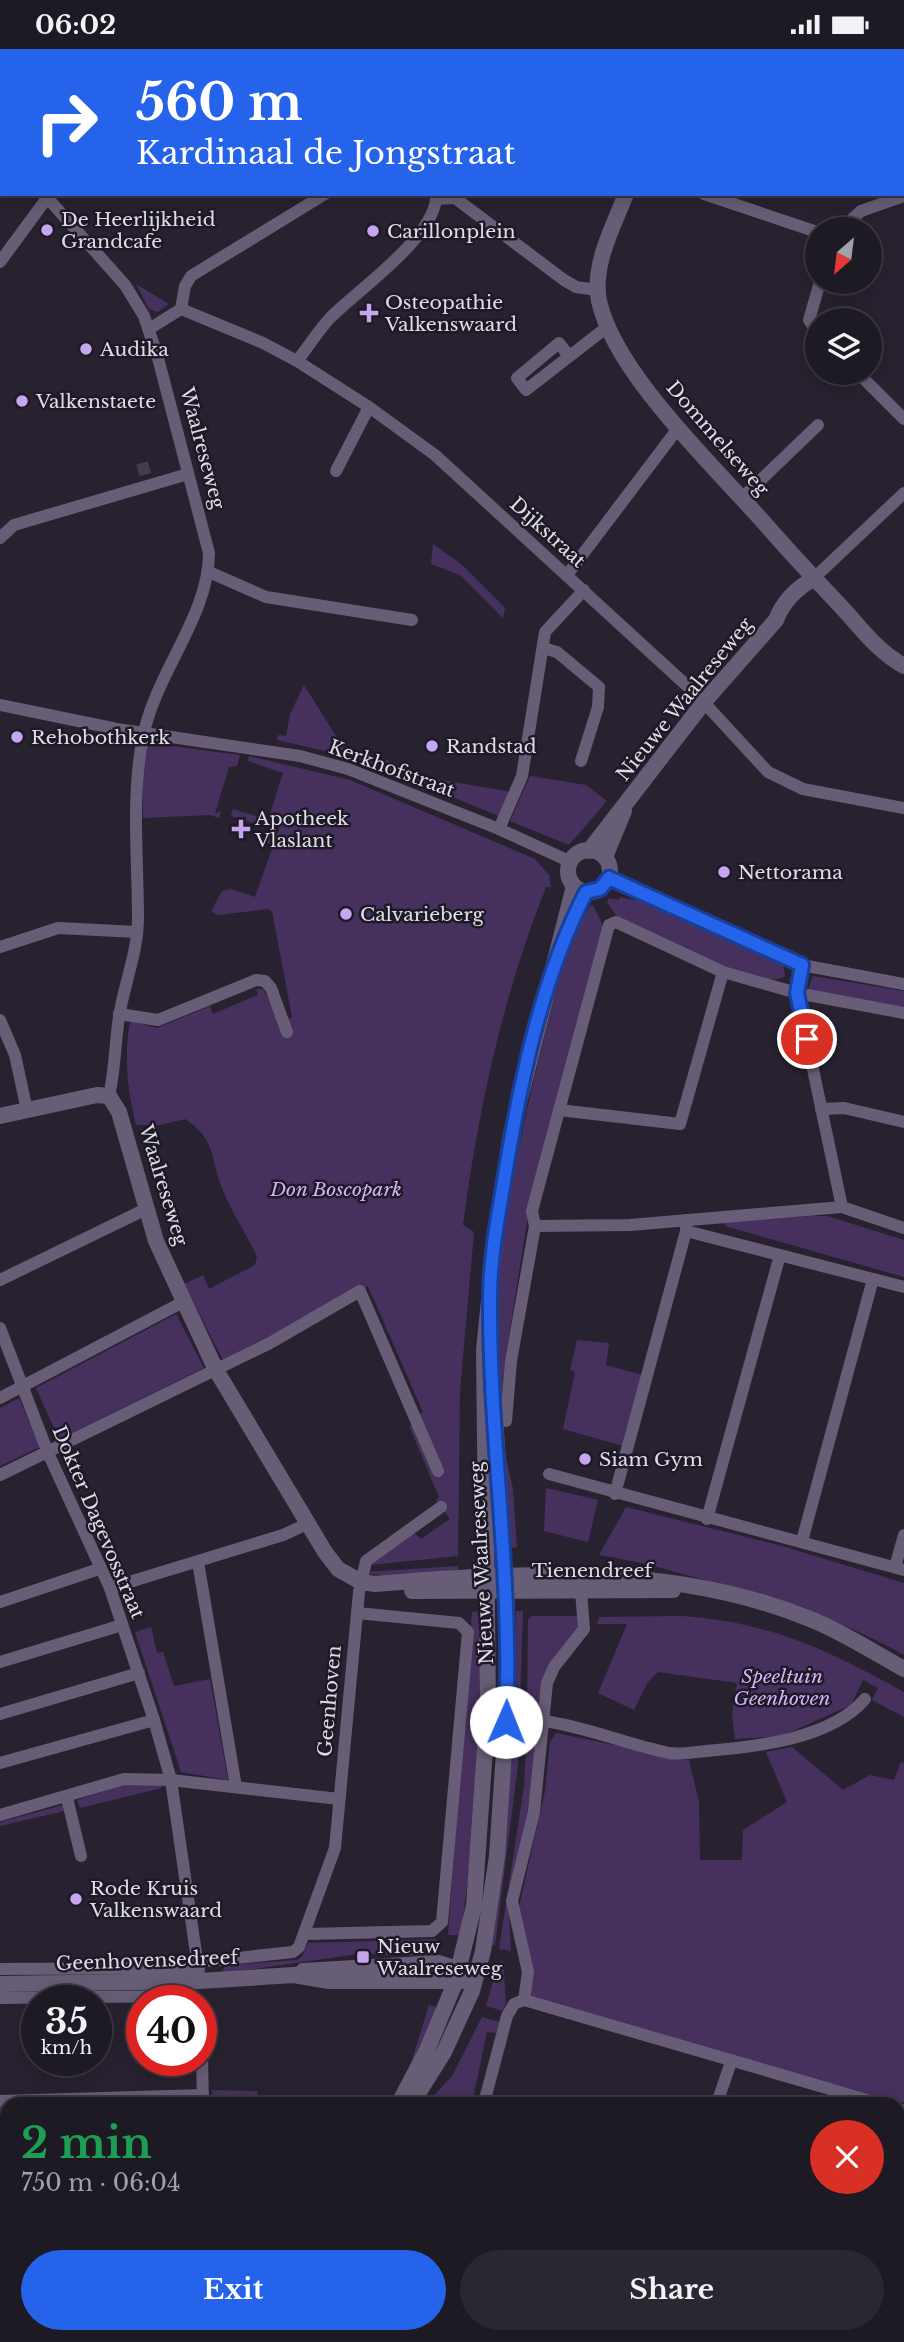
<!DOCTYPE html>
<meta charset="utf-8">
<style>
body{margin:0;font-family:"Libre Baskerville",serif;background:#2b2731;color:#f1f3f6;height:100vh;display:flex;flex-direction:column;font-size:26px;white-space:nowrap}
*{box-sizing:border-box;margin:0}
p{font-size:23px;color:#a1a1a6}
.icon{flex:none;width:38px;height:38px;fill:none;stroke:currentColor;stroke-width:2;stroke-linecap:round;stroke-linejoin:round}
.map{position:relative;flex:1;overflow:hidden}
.side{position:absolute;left:0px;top:2048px;width:905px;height:247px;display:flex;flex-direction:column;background:#1e1a24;border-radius:21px 21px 0 0;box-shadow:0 4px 18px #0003,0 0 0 2px #3c3841}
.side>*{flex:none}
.banner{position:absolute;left:0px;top:0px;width:905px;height:147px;box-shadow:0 4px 18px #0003,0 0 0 2px #3c3841;background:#2563eb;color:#fff;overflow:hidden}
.needle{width:46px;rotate:208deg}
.controls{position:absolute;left:805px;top:168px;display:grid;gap:14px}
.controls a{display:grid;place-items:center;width:77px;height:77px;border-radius:50%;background:#1e1a24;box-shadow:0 4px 18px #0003,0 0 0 2px #3c3841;font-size:35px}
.speed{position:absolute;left:21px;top:1936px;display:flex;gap:14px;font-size:35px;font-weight:700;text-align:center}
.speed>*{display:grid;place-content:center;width:91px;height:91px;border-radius:50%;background:#1e1a24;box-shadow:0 4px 18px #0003,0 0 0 2px #3c3841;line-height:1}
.speed small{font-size:18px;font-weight:400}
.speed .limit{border:10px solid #d22;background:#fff;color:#111}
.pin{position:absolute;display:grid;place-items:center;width:60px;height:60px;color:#fff;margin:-30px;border:4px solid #fff;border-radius:50%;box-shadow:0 2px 7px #0007}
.me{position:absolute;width:77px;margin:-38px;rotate:1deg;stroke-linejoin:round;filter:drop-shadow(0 0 5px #0008)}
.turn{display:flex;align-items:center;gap:24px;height:147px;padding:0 21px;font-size:32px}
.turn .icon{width:91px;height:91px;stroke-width:2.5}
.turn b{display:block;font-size:49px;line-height:60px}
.round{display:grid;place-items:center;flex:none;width:74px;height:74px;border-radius:37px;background:#2b2731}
.summary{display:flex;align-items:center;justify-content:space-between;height:119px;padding:0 21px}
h1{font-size:42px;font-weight:700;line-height:52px;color:#1e9e55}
.cta{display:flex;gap:14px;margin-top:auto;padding:14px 21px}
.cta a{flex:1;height:80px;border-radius:42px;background:#2563eb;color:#fff;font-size:28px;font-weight:700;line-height:80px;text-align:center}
.cta a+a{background:#2b2731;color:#f1f3f6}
.status{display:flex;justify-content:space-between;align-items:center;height:49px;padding:0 35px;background:#1e1a24;direction:ltr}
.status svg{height:19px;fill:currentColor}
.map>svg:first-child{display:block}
.green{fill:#46315e}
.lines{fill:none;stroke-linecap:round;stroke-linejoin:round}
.minor-tunnel{stroke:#443e4b;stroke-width:12;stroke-dasharray:12 6;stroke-linecap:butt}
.minor{stroke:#685d76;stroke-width:12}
.tertiary{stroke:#685d76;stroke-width:16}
.route-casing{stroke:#184099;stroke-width:18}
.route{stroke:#2563eb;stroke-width:12}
.poi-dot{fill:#c6a6f0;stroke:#1e1926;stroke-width:2.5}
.labels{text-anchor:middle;stroke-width:5;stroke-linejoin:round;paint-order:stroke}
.poi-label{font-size:19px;fill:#e0dce6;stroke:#1e1926;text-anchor:start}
.street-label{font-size:19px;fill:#e0dce6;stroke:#1e1926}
.park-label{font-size:19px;font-style:italic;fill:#d1b5f8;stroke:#1e1926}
</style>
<div class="status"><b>06:02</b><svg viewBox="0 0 49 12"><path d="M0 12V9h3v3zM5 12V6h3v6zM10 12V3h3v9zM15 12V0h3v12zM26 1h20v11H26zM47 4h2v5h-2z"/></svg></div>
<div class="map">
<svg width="904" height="2293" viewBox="0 0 904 2293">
<rect width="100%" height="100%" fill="#282230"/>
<g class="green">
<polygon points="136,235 169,255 158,263 149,260"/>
<polygon points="433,495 461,515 505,559 503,569 460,526 431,515"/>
<polygon points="304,636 344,700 351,708 277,691 278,686 286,687 290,665"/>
<polygon points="148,694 240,706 237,717 229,718 215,764 221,763 219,769 210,766 143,769 143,723"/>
<polygon points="370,705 436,730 511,743 499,767 359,710"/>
<path d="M249 707 350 731 535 810 549 826 551 838H546C503 946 478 1061 463 1176L474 1183 460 1342 458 1507 371 1516 412 1482 421 1490 450 1470 436 1451 439 1448 410 1379 413 1368 423 1363 368 1237 223 1311 184 1235 203 1226 209 1240 255 1216 257 1207C246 1185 231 1162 222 1139 210 1108 216 1090 185 1070L161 1076H136C127 1040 124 1008 130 972L157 979 210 957 213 965 258 946 256 940H263L281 975 292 968 272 862 268 860 218 866 211 862 222 842 231 840 255 848 273 797 264 793 269 779 231 767 233 760 268 771 283 724 248 712Z"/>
<polygon points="530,727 586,736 607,752 569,796 510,772"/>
<path d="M620 848 658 856 783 915 785 927C763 945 645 882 618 869L607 853 609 849 619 851Z"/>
<path d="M593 856 603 877 527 1173 505 1311 500 1381 513 1440 517 1498 507 1500C502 1436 493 1369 494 1304 497 1169 530 1043 563 913L569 894 590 857Z"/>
<polygon points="813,927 904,942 904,960 808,940"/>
<polygon points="813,1167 827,1167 904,1191 904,1228 725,1177 725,1173"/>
<polygon points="176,1265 204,1319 59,1390 36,1339"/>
<polygon points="577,1291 609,1294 606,1316 642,1326 623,1397 563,1380 575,1323 570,1321"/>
<polygon points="19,1349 40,1398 0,1417 0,1359"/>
<polygon points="546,1439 598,1451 588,1493 544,1482"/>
<path d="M626 1458 782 1497 904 1534V1606C839 1568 770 1551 698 1529 665 1520 633 1511 599 1506Z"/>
<polygon points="458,1517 459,1525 383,1527 363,1523"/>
<polygon points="481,1562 478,1747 461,1886 448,1886 472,1563"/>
<polygon points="516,1562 523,1562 518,1716 495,1896 490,1896 514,1688"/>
<polygon points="531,1567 581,1567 581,1580 563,1601 541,1666 527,1660 528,1571"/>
<path d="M682 1567C770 1573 828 1601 904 1643V1668L872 1651 878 1639 863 1631 851 1656 782 1687 735 1690 732 1665 737 1634 658 1623 648 1633 634 1661 598 1644 627 1575H597L599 1568Z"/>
<polygon points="151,1578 157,1604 163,1603 174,1637 210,1630 228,1731 181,1723 135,1583"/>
<polygon points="527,1679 540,1682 539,1717 511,1846 509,1866 511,1902 499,1900 524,1737"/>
<polygon points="556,1684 689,1711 699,1753 700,1811 742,1811 743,1781 787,1753 766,1703 792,1698 843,1741 870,1726 894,1731 901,1713 904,1714 904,2054 528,1952 519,1858 545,1742 550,1693"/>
<polygon points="134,1732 160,1734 162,1739 80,1759 77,1751"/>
<polygon points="63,1756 64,1762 0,1777 0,1773"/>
<polygon points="437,1890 432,1907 358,1905 220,1925 226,1916 297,1911 302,1908 308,1894"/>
<polygon points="503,1911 506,1953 503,1962 486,1957 498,1915"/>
<polygon points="429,1956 440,1959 409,2021"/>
<polygon points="482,1968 500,1973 496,1984 487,1983 472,2054 427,2054 452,2027"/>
<polygon points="212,2041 257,2042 258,2054 212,2054"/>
</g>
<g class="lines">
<polyline class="minor-tunnel" points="142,414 146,428"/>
<g class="minor">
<polyline points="279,0 281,2"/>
<polyline points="0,99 2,100"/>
<polyline points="0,133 2,133"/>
<path d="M44 145 125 236 144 267 158 309 209 504C209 567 155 625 143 688 131 747 138 809 138 869 138 903 124 935 119 968 115 994 115 1021 109 1047"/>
<polyline points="704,145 817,183"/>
<polyline points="436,150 455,149 564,231 576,238 597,241"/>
<polyline points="841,180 861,162 904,147"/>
<polyline points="0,213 50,145"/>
<polyline points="181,260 185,237 191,227 325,145"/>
<polyline points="149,280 181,260 263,294 297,312 369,358 435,406 697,646 768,723 803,740 904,759"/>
<polyline points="817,283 809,271 820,233"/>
<polyline points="569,307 559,294 517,329 526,341 602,282 608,277"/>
<path d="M297 312C308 298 318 282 330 269 358 241 432 190 436 150"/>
<polyline points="858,324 904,370"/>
<polyline points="336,422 369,358"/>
<polyline points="742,449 818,376"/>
<polyline points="0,489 14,476 188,425"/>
<polyline points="209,523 266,548 412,571"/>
<polyline points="567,526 679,378"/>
<polyline points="813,530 904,444"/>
<polyline points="543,599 557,603 599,638 598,658 581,712"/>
<polyline points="0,656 117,680 300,707 348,720 499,780 571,813"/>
<polyline points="499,780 522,727 545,583 584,541"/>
<polyline points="609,829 802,916 904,935"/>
<polyline points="0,898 58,879 137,883"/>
<polyline points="802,916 797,944 842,1158"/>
<polyline points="119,965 158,971 256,931 265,932 271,939 287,983"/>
<polyline points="0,971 15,1006 27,1061"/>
<polyline points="821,1060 844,1059 904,1073"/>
<polyline points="559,1061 680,1075 723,923"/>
<polyline points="535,1177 630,1176 842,1158 904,1179"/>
<polyline points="686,1182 904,1238"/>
<polyline points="0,1231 146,1160"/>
<polyline points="0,1279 48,1404 110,1539 154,1671 171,1731 200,1932"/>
<polyline points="0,1349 183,1253"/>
<polyline points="506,1372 511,1312 535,1177 532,1162 609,876 616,873 723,923 797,944 904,964"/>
<polyline points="549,1425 904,1521"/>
<polyline points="0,1426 270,1294 360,1242 438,1422"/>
<polyline points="615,1445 686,1182 686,1171"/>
<polyline points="707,1470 780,1206"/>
<polyline points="802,1492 873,1230"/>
<polyline points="198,1513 236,1738"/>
<polyline points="895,1518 904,1486"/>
<polyline points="110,1539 283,1486 307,1475"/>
<polyline points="0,1553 99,1520"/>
<polyline points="0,1613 122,1576"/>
<polyline points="0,1665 139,1624"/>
<path d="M544 1672C587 1678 626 1695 669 1704 680 1706 694 1703 706 1702 755 1698 831 1690 865 1650"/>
<polyline points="0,1714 154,1671"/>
<polyline points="67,1749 81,1807"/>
<polyline points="0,1766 124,1730 171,1731 339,1750"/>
<polyline points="306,1885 432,1882 442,1873 468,1583 459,1574 357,1564"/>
<polyline points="199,1913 293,1903 299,1898 335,1799 359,1543 366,1512 441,1458"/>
<polyline points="0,1920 199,1919"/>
<polyline points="0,1949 186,1947 196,1951"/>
<polyline points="524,1951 528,1923 512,1852 534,1763 547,1634 554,1618 584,1580 581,1542"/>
<polyline points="524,1951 878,2054"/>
<polyline points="201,1962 203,2054"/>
<polyline points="0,2052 203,2046"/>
<polyline points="484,2054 507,1967 514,1955 524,1951"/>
<polyline points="717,2054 731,2013"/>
<polyline points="898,2060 904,2062"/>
<polyline points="0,2147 7,2147"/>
<polyline points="898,2162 904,2164"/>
<polyline points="898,2282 904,2284"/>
<polyline points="489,2287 498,2293"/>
<polyline points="9,2293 9,2287"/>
<polyline points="111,2293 112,2287"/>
<polyline points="212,2293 213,2287"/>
<polyline points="641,2293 643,2287"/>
<polyline points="771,2293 773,2287"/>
<polyline points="836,2293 838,2287"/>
</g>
<g class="tertiary">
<polyline points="554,2 558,0"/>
<path d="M626 145C613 178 592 216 599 252 615 325 717 420 767 477 792 506 819 534 846 563 864 583 880 604 904 617"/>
<circle cx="589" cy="822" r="21"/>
<path d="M589 802 704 653 776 571C783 553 797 539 813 530"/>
<polyline points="605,808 624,762"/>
<path d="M0 1067 97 1046 109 1047 119 1063 156 1192 216 1321 325 1503 338 1520 361 1533 375 1535C520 1523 673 1514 810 1570 843 1583 873 1603 904 1620"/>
<polyline points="412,1542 673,1541"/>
<polyline points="303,1922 439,1914 467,1923"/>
<polyline points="0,1935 200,1932 294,1926 329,1932 463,1932"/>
<polyline points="399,2054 427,2001 455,1934 474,1857 488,1656 484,1301 496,1182 511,1085 574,837"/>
<polyline points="412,2054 444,2003 472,1942 483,1902 497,1807 507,1659 507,1559 494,1351"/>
<polyline points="334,2293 334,2287"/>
</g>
</g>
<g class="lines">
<defs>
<path id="route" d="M506 1673C513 1531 489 1390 490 1249 490 1212 497 1174 503 1138 519 1038 540 933 586 843L600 840 609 829 802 916 797 944 807 990"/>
</defs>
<use href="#route" class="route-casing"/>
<use href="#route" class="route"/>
</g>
<g class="poi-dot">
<circle cx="47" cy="181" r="7"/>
<circle cx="373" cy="182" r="7"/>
<path d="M365.5 253.5h7v7h7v7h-7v7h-7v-7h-7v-7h7z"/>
<circle cx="86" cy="300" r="7"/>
<circle cx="22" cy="352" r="7"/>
<circle cx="17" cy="688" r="7"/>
<circle cx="432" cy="697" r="7"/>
<path d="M237.5 769.5h7v7h7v7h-7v7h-7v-7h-7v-7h7z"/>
<circle cx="724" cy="823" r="7"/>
<circle cx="346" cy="865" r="7"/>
<circle cx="585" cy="1410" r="7"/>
<circle cx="76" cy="1850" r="7"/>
<rect x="356" y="1901" width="14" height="14" rx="3.5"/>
</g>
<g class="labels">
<g class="poi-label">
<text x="61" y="177">De Heerlijkheid<tspan x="61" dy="22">Grandcafe</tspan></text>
<text x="387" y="189">Carillonplein</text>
<text x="385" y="260">Osteopathie<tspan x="385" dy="22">Valkenswaard</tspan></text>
<text x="100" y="307">Audika</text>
<text x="36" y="359">Valkenstaete</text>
<text x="31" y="695">Rehobothkerk</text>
<text x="446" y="704">Randstad</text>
<text x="255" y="776">Apotheek<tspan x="255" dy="22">Vlaslant</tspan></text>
<text x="738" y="830">Nettorama</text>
<text x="360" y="872">Calvarieberg</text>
<text x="599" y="1417">Siam Gym</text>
<text x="90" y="1846">Rode Kruis<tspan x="90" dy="22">Valkenswaard</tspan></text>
<text x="377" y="1904">Nieuw<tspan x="377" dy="22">Waalreseweg</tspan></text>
</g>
<g class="street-label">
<text transform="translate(718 389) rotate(49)" y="7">Dommelseweg</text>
<text transform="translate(203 399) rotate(75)" y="7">Waalreseweg</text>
<text transform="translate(548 483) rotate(42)" y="7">Dijkstraat</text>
<text transform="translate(684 650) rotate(-51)" y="7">Nieuwe Waalreseweg</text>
<text transform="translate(392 719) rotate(20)" y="7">Kerkhofstraat</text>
<text transform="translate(164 1136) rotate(73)" y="7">Waalreseweg</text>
<text transform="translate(99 1473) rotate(67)" y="7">Dokter Dagevosstraat</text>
<text transform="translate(481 1514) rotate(-93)" y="7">Nieuwe Waalreseweg</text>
<text x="592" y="1528">Tienendreef</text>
<text transform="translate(329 1652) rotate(-85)" y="7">Geenhoven</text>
<text transform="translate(147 1911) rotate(-2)" y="7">Geenhovensedreef</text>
</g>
<g class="park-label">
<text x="336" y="1147">Don Boscopark</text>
<text x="782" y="1634">Speeltuin<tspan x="782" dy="22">Geenhoven</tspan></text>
</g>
</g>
</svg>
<div class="controls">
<a><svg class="needle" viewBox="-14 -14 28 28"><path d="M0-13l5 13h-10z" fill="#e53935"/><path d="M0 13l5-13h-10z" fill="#a1a1a6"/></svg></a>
<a><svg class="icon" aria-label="layers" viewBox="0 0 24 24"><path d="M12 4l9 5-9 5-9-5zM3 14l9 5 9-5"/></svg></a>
</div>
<div class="speed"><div>35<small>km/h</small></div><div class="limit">40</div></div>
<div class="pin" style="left:807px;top:990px;background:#d93025"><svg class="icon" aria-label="arrive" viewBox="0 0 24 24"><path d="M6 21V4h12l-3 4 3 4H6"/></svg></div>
<svg class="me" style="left:506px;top:1673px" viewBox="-20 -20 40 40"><circle r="19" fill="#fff"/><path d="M0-13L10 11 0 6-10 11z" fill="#2563eb"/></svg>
<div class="banner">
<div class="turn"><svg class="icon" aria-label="right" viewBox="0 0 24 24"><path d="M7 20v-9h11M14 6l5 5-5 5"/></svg><div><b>560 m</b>Kardinaal de Jongstraat</div></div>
</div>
<section class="side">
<div class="summary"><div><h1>2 min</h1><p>750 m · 06:04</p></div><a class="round" style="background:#d93025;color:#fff"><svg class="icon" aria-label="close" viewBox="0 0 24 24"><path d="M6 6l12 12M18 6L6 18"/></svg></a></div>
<div class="cta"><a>Exit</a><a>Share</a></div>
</section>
</div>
